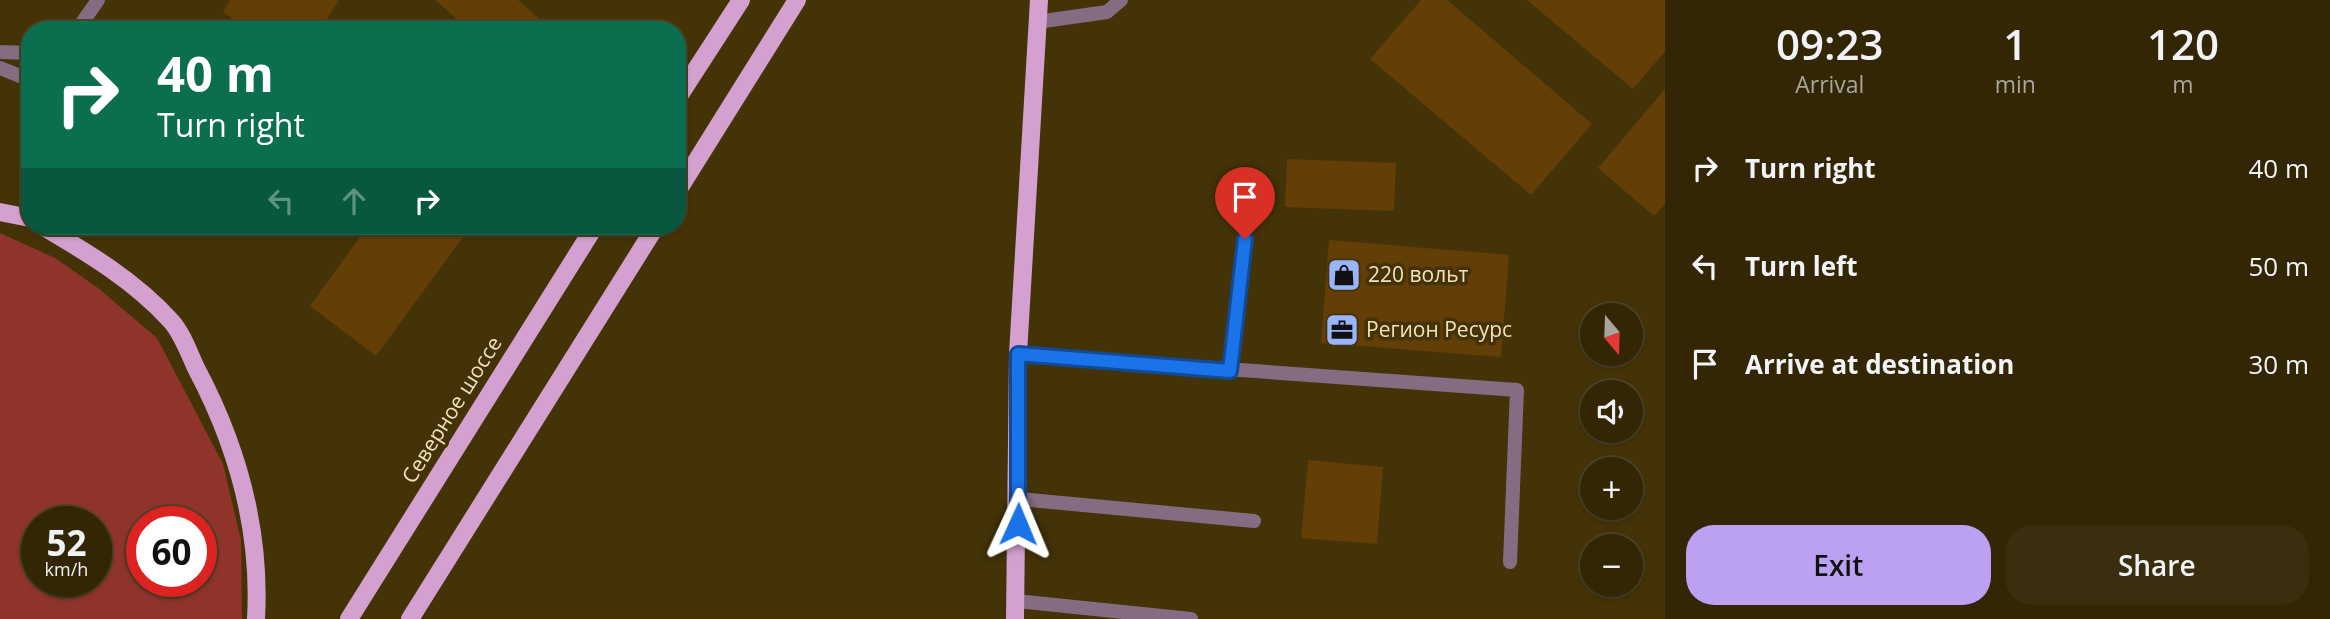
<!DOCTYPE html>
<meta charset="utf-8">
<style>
body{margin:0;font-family:"Open Sans",sans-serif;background:#3a2e0f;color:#f1f3f6;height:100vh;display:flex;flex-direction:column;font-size:26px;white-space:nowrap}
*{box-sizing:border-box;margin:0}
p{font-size:23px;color:#a8a59a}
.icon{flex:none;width:38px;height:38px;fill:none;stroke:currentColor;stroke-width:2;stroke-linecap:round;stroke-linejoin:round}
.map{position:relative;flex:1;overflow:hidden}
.details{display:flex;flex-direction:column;background:#322605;width:665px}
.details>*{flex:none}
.top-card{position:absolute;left:21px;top:21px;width:665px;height:214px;border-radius:28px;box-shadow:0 2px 5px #0004,0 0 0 2px #4d4327;background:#0b6e4f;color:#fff;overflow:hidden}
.needle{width:46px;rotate:161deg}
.tools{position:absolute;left:1580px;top:303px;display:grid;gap:14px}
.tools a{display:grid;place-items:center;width:63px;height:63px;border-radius:50%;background:#322605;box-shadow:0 2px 5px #0004,0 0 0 2px #4d4327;font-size:35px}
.speed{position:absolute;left:21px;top:506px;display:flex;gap:14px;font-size:35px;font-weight:700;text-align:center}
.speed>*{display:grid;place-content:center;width:91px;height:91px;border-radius:50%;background:#322605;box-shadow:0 2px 5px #0004,0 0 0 2px #4d4327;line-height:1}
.speed small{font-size:18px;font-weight:400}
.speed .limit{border:10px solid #d22;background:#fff;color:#111}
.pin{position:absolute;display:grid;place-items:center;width:60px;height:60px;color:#fff;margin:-72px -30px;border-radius:50% 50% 50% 0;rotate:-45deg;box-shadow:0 0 7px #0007}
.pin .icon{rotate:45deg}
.me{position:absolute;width:77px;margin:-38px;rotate:1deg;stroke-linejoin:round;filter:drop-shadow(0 0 5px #0008)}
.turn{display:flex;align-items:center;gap:24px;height:147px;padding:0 21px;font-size:32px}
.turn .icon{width:91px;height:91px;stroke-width:2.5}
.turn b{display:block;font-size:49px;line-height:60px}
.lanes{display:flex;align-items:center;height:66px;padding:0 21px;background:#0003;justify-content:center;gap:35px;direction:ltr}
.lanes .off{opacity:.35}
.eta{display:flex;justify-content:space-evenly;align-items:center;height:119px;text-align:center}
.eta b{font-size:42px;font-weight:600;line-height:49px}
.primary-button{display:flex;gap:14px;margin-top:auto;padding:14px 21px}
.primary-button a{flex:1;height:80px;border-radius:28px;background:#bca0f2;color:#111;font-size:28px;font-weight:600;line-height:80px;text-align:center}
.primary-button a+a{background:#3a2e0f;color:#f1f3f6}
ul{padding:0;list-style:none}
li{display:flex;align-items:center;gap:21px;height:98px;padding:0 21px}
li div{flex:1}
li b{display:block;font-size:26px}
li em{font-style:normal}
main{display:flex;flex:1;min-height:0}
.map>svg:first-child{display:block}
.green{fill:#8e342b;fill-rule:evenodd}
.building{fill:#643e07}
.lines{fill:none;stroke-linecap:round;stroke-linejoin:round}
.service{stroke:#856c83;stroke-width:14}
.primary{stroke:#d3a0d0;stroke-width:18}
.route-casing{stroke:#114b97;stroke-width:18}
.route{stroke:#1a73e8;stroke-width:12}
.labels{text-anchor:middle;stroke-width:7;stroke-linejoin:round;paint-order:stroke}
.poi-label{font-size:21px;fill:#f1e1bc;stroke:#433307;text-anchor:start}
.street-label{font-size:21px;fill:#f1e1bc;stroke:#433307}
</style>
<main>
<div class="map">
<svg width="1665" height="619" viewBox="0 0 1665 619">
<rect width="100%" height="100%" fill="#433307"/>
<path class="green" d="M0 233 55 258 98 288 157 338 223 464 241 540 242 619H0ZM37 522H96V581H37ZM142 522H201V581H142Z"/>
<g class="building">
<polygon points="230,0 339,0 320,30 249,30 223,12"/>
<polygon points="435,0 518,0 552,30 469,30"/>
<polygon points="1421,0 1447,0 1592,124 1531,195 1370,59"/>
<polygon points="1527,0 1665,0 1665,51 1633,89"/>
<polygon points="1665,89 1665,204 1654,216 1598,168"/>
<polygon points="1287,159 1396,163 1394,211 1285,207"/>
<polygon points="368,226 471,226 376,356 310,306"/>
<polygon points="1329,240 1509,255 1501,357 1321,343"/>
<polygon points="1308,460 1383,467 1377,544 1301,538"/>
</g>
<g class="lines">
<g class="service">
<polyline points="1037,22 1107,12 1121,0"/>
<polyline points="77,30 98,0"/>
<polyline points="0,52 30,53"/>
<polyline points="0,68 30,80"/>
<polyline points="1018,354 1517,390 1510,562"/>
<polyline points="1230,371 1245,239"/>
<polyline points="1019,499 1254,521"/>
<polyline points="1016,601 1191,619"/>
</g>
<g class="primary">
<polyline points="677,99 741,0"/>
<polyline points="677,192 797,0"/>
<polyline points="0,212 30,218"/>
<path d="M42 226C88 253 135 281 171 321 182 333 189 353 196 368 238 447 261 530 256 619"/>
<polyline points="349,619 595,226"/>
<polyline points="410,619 656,226"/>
<polyline points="1015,619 1018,354 1039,0"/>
</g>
</g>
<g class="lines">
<defs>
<polyline id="route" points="1018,524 1018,354 1230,371 1245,239"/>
</defs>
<use href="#route" class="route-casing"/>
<use href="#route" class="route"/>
</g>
<defs>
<symbol id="shop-square" viewBox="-11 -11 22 22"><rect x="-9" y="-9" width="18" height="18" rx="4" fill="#9ab5fd" stroke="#433307"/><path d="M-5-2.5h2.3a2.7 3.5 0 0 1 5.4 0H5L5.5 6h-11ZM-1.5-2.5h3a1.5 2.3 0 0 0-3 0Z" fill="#111"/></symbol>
<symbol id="office-square" viewBox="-11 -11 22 22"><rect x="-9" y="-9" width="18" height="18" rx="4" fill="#9ab5fd" stroke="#433307"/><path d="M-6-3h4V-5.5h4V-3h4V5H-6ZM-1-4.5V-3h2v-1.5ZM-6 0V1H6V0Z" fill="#111"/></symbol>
</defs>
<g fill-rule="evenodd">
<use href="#shop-square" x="1325" y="256" width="38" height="38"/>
<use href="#office-square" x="1323" y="311" width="38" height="38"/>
</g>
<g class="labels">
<g class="poi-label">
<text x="1368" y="282">220 вольт</text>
<text x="1366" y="337">Регион Ресурс</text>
</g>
<g class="street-label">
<text transform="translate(452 410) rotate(-58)" y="7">Северное шоссе</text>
</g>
</g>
</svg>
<div class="tools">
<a><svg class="needle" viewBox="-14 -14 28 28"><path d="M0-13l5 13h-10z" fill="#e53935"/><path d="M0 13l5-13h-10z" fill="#a8a59a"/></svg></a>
<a><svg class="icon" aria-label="sound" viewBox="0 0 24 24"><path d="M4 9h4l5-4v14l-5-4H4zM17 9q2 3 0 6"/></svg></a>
<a>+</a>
<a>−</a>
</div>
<div class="speed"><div>52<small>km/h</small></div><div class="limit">60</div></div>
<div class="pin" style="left:1245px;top:239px;background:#d93025"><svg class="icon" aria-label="arrive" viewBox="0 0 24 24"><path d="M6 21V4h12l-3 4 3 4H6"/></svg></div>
<svg class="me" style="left:1018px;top:524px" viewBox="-20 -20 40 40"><path d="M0-17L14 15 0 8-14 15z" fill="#1a73e8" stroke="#fff" stroke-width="4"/></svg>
<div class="top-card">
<div class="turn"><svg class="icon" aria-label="right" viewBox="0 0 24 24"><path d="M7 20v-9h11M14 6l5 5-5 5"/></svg><div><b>40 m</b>Turn right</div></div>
<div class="lanes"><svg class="icon off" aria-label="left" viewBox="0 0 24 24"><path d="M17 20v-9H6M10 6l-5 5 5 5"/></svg><svg class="icon off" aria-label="ahead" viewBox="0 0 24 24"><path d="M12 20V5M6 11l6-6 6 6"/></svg><svg class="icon" aria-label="right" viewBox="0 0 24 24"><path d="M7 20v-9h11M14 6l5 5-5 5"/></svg></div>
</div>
</div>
<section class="details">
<div class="eta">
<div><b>09:23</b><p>Arrival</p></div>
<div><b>1</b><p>min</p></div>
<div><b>120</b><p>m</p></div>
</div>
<ul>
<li><svg class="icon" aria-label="right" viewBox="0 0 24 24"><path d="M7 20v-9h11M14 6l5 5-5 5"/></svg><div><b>Turn right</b></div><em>40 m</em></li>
<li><svg class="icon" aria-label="left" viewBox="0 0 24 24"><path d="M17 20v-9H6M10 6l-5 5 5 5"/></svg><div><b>Turn left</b></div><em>50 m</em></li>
<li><svg class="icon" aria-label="arrive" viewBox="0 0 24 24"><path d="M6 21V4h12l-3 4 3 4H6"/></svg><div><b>Arrive at destination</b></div><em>30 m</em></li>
</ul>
<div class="primary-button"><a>Exit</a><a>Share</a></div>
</section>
</main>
